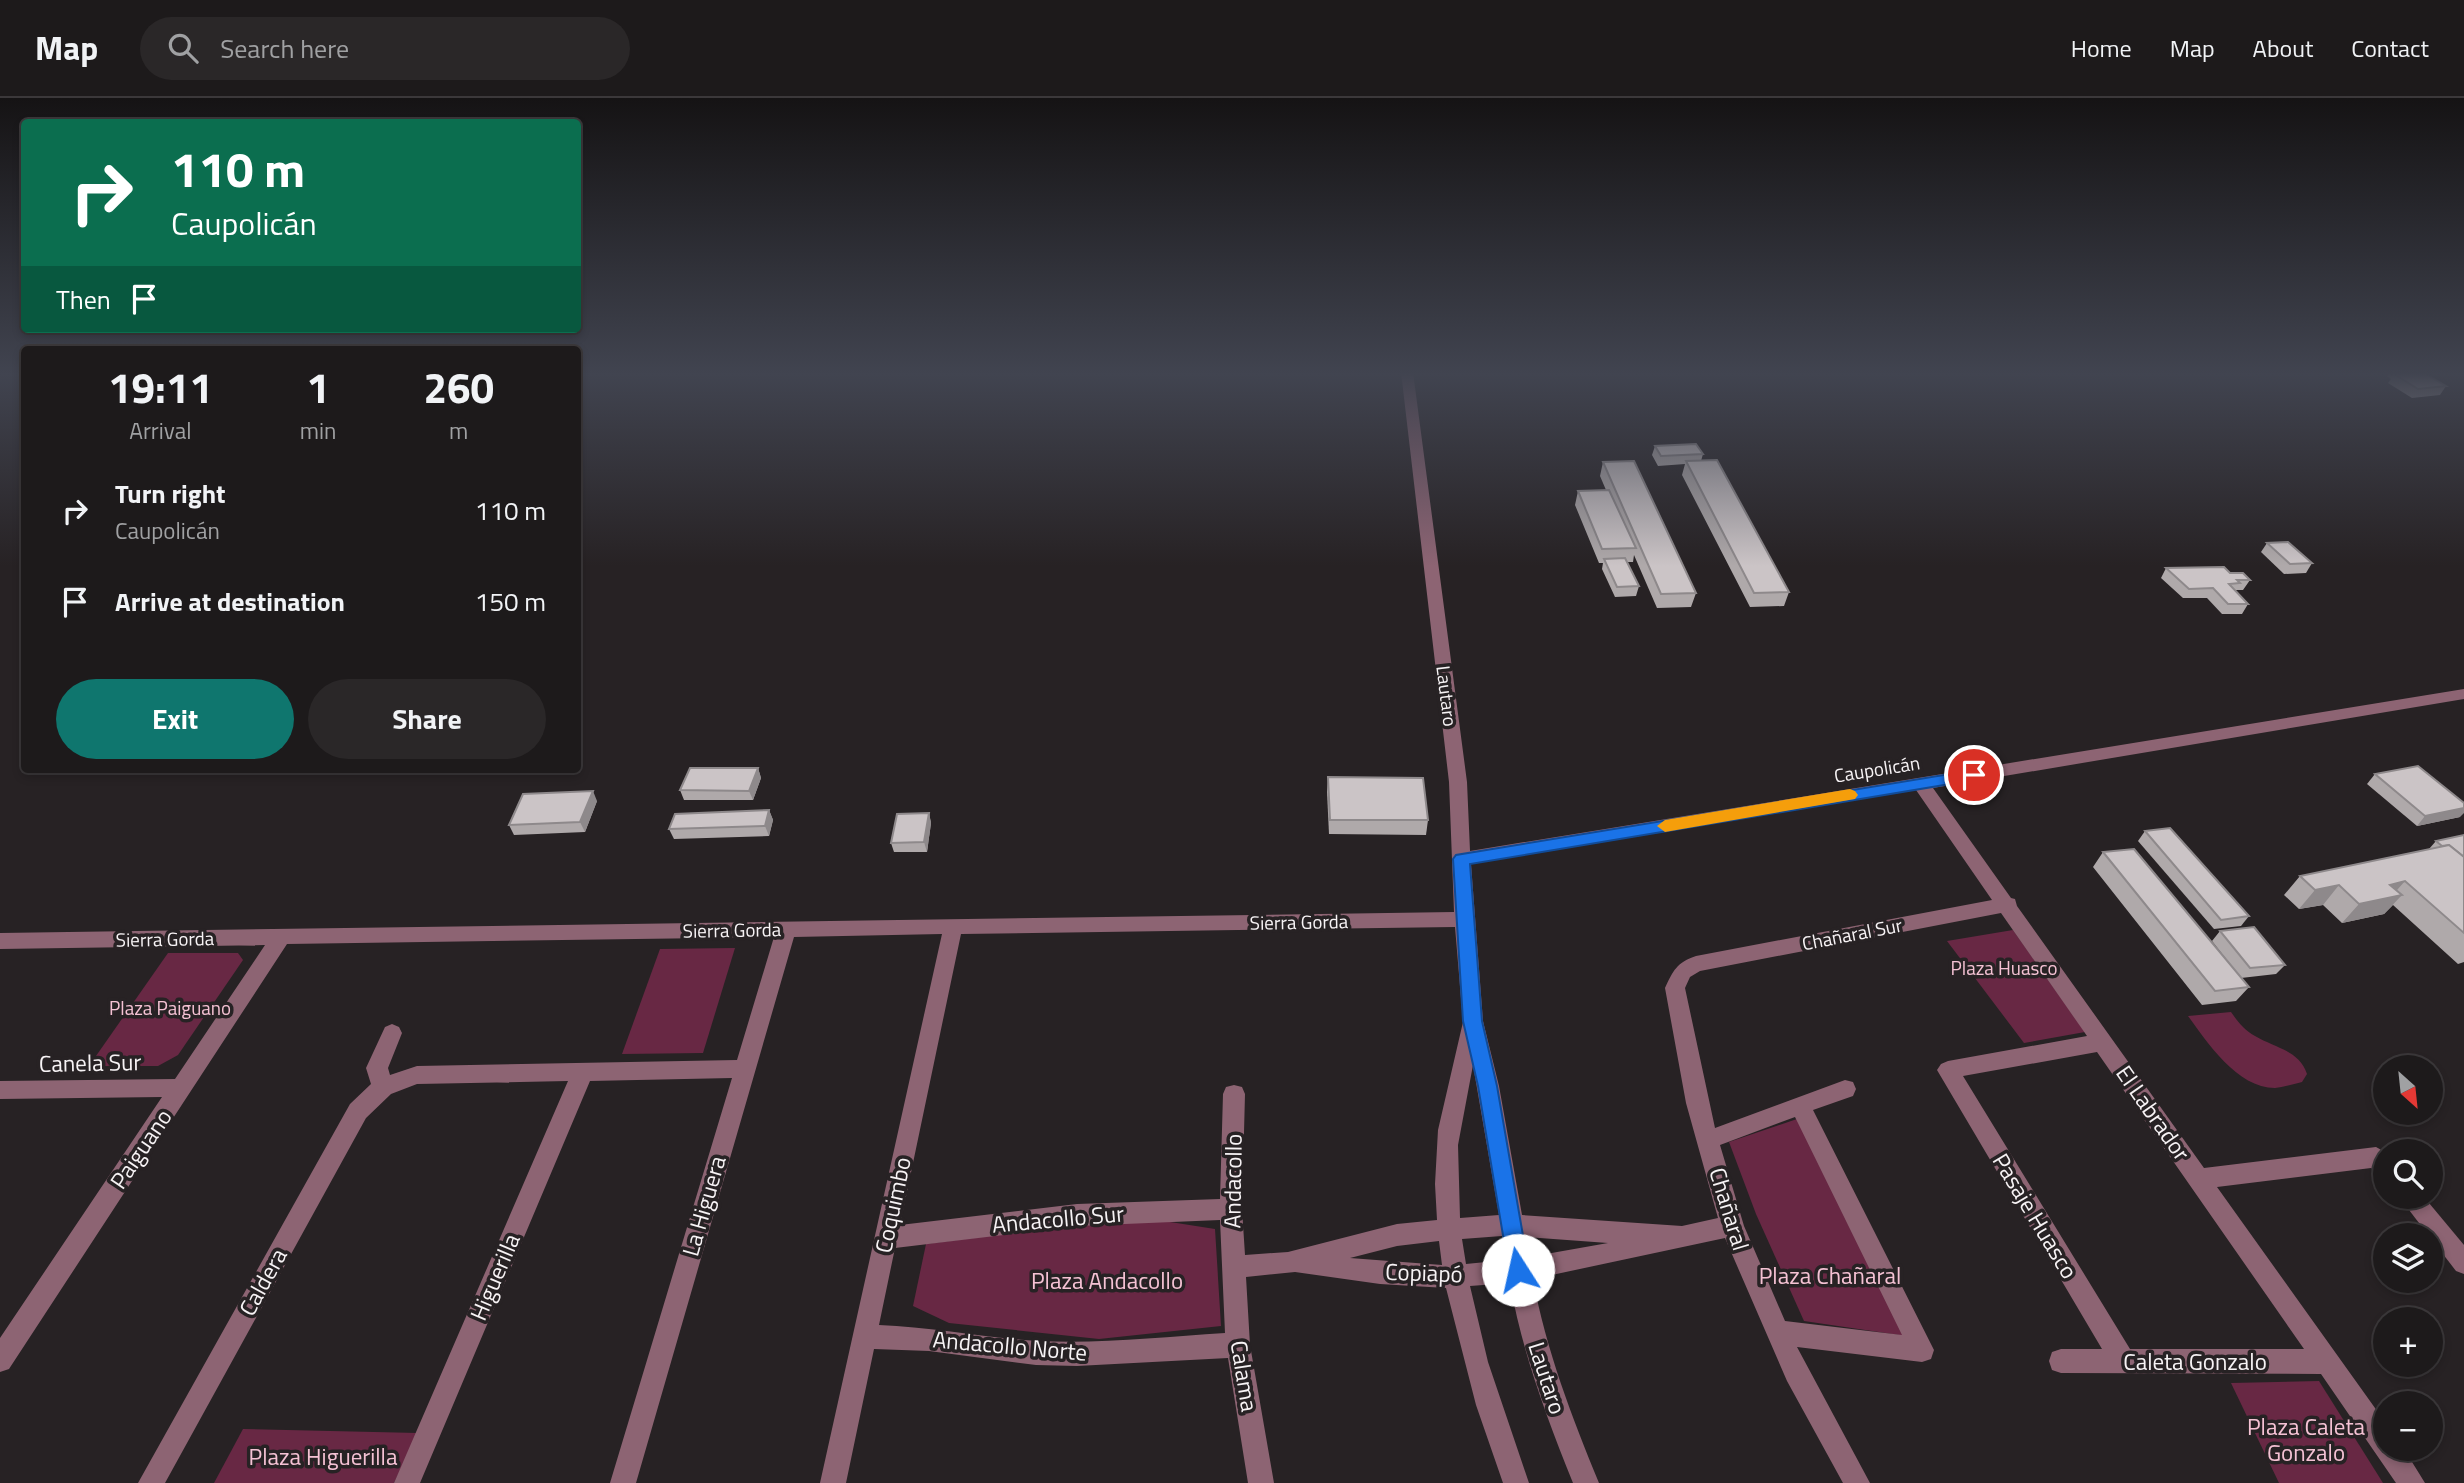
<!DOCTYPE html>
<meta charset="utf-8">
<style>
body{margin:0;font-family:"Titillium Web",sans-serif;background:#2a2728;color:#f1f3f6;height:100vh;display:flex;flex-direction:column;font-size:26px;white-space:nowrap}
*{box-sizing:border-box;margin:0}
p{font-size:23px;color:#a0a1a3}
.icon{flex:none;width:38px;height:38px;fill:none;stroke:currentColor;stroke-width:2;stroke-linecap:round;stroke-linejoin:round}
.map{position:relative;flex:1;overflow:hidden}
.side{position:absolute;left:21px;top:248px;width:560px;height:427px;display:flex;flex-direction:column;background:#1d1a1b;border-radius:7px;box-shadow:0 4px 10px #0003,0 0 0 2px #3b383a}
.side>*{flex:none}
.top-card{position:absolute;left:21px;top:21px;width:560px;height:214px;border-radius:7px;box-shadow:0 4px 10px #0003,0 0 0 2px #3b383a;background:#0b6e4f;color:#fff;overflow:hidden}
.needle{width:46px;rotate:153deg}
.controls{position:absolute;left:2373px;top:957px;display:grid;gap:14px}
.controls a{display:grid;place-items:center;width:70px;height:70px;border-radius:50%;background:#1d1a1b;box-shadow:0 4px 10px #0003,0 0 0 2px #3b383a;font-size:35px}
.pin{position:absolute;display:grid;place-items:center;width:60px;height:60px;color:#fff;margin:-30px;border:4px solid #fff;border-radius:50%;box-shadow:0 2px 7px #0007}
.me{position:absolute;width:77px;margin:-38px;rotate:350deg;stroke-linejoin:round;filter:drop-shadow(0 0 5px #0008)}
.turn{display:flex;align-items:center;gap:24px;height:147px;padding:0 35px;font-size:32px}
.turn .icon{width:91px;height:91px;stroke-width:2.5}
.turn b{display:block;font-size:49px;line-height:60px}
.then{display:flex;align-items:center;height:66px;padding:0 35px;background:#0003;gap:14px;font-size:26px}
.eta{display:flex;justify-content:space-evenly;align-items:center;height:119px;text-align:center}
.eta b{font-size:42px;font-weight:700;line-height:49px}
.primary-button{display:flex;gap:14px;margin-top:auto;padding:14px 35px}
.primary-button a{flex:1;height:80px;border-radius:42px;background:#0f766e;color:#fff;font-size:28px;font-weight:700;line-height:80px;text-align:center}
.primary-button a+a{background:#2a2728;color:#f1f3f6}
ul{padding:0;list-style:none}
li{display:flex;align-items:center;gap:21px;height:91px;padding:0 35px}
li div{flex:1}
li b{display:block;font-size:26px}
li em{font-style:normal}
header{display:flex;align-items:center;gap:42px;box-sizing:border-box;height:98px;padding:0 35px;background:#1d1a1b;border-bottom:2px solid #3b383a}
header strong{font-size:33px}
nav{display:flex;gap:38px;margin-inline-start:auto;font-size:24px}
.search{width:490px;height:63px;background:#2a2728;display:flex;align-items:center;gap:18px;box-sizing:border-box;padding:0 24px;border-radius:38px;color:#a0a1a3;font-size:26px}
.map>svg:first-child{display:block}
.green{fill:#682844}
.lines{fill:none;stroke-linecap:round;stroke-linejoin:round}
.minor{fill:#8d6473;fill-rule:evenodd}
.wall{fill:#afa9aa}
.shaded-wall{fill:#8e898b}
.building{fill:#cbc4c6;stroke:#8e898b;stroke-width:2}
.route{fill:#1a73e8;stroke:#114b97;stroke-width:2}
.slow{fill:#f59e0b}
.labels{text-anchor:middle;stroke-width:7;stroke-linejoin:round;paint-order:stroke}
.street-label{font-size:19px;fill:#f7f3f5;stroke:#272224}
.park-label{font-size:19px;fill:#f5c2d4;stroke:#272224}
.near-street-label{font-size:23px;fill:#f7f3f5;stroke:#272224}
.near-park-label{font-size:23px;fill:#f5c2d4;stroke:#272224}
</style>
<header>
<strong>Map</strong>
<div class="search"><svg class="icon" aria-label="search" viewBox="0 0 24 24"><circle cx="10" cy="10" r="6"/><path d="M15 15l6 6"/></svg>Search here</div>
<nav><a>Home</a><a>Map</a><a>About</a><a>Contact</a></nav>
</header>
<div class="map">
<svg width="2464" height="1385" viewBox="0 0 2464 1385">
<rect width="100%" height="100%" fill="#272224"/>
<g class="green">
<polygon points="2013,832 2085,934 2024,945 1947,843"/>
<polygon points="735,850 703,955 622,956 660,851"/>
<polygon points="168,855 238,855 243,862 178,957 158,968 89,968"/>
<path d="M2231 914C2238 924 2244 932 2255 938 2275 950 2299 952 2307 976L2302 984C2294 986 2284 989 2275 990 2237 990 2207 944 2188 918Z"/>
<polygon points="1797,1021 1906,1238 1804,1223 1756,1116 1729,1044"/>
<polygon points="1151,1121 1215,1131 1221,1228 1099,1241 949,1225 913,1208 926,1146 1060,1129"/>
<polygon points="2319,1283 2383,1385 2279,1385 2231,1285"/>
<polygon points="243,1331 418,1335 394,1385 214,1385"/>
</g>
<g class="lines">
<g class="minor">
<path d="M1401 274H1413L1467 684 1470 753 2464 591V601L1933 690 2011 800 2015 801 2017 808 2204 1070 2376 1049 2385 1054V1079L2371 1070 2217 1089 2385 1324V1351H2404L2425 1385H2396L2321 1276 2061 1275 2052 1272 2049 1263 2052 1254 2061 1251H2102L1937 972 1941 966 1948 963 2087 938 2001 815 1700 873 1690 879 1685 890 1715 1030 1845 982 1853 984 1856 991 1853 998 1813 1012 1934 1252 1931 1261 1922 1264 1797 1249 1870 1385H1843L1787 1283 1725 1140 1533 1181C1546 1252 1572 1319 1599 1385H1573C1547 1320 1522 1254 1510 1185L1470 1188 1488 1264 1529 1385H1503L1476 1307 1446 1190 1380 1186 1295 1174 1246 1179 1250 1247 1274 1385H1248L1228 1260 1077 1268 1036 1267 929 1253 874 1251 846 1385H820L942 836 794 839 636 1385H610L732 980 590 983 420 1385H394L568 983 417 986 391 996 366 1020 165 1385H138L350 1006 371 986 366 970 385 929 392 926 399 929 402 935 388 970 390 977 417 968 737 962 774 839 287 846 9 1271 0 1274V1240L162 999 0 1001V983L175 981 265 847 0 851V835L1454 814 1449 684ZM1916 692 1992 802 1696 858C1677 864 1673 873 1665 890L1686 1005 1718 1120 1682 1128 1522 1117 1499 988 1483 923 1471 766ZM1455 829 1463 924 1438 1032 1435 1086 1437 1122 1397 1126 1288 1154 1245 1157 1242 1111 1245 996 1242 989 1234 987 1226 989 1223 996 1220 1101 1077 1106 900 1127 961 836ZM2097 954 2304 1251H2130L1963 978ZM1473 967 1499 1117 1460 1120 1458 1047ZM1795 1019 1902 1237 1785 1223 1744 1128 1720 1047ZM1220 1122 1225 1235C1163 1239 1100 1246 1039 1243 985 1240 933 1229 879 1227L895 1150 1077 1128ZM1502 1138 1506 1162 1466 1166 1462 1141ZM1526 1139 1608 1145 1529 1159ZM1439 1143 1442 1167 1350 1160 1397 1148Z"/>
<polygon points="2399,1099 2424,1099 2464,1147 2464,1176 2456,1173"/>
</g>
</g>
<g class="wall">
<polygon points="2389,274 2428,274 2427,277 2446,288 2440,297 2412,300 2388,285 2391,281 2387,278"/>
<polygon points="1655,348 1703,356 1701,363 1789,494 1784,508 1750,509 1682,377 1685,366 1658,368 1652,357"/>
<polygon points="1603,364 1696,495 1691,509 1657,510 1634,457 1633,464 1627,464 1639,488 1636,498 1615,499 1602,471 1603,465 1599,465 1575,407 1578,393 1606,392 1600,378"/>
<polygon points="2267,445 2312,465 2306,475 2284,476 2261,454"/>
<polygon points="2166,470 2230,475 2250,482 2243,492 2235,492 2248,506 2242,516 2222,516 2207,500 2183,500 2161,480"/>
<polygon points="758,670 761,680 753,702 684,702 680,692"/>
<polygon points="2375,676 2460,719 2417,728 2367,686"/>
<polygon points="1328,679 1428,722 1426,737 1329,736 1327,694"/>
<polygon points="597,703 585,734 514,737 509,727"/>
<polygon points="769,712 773,722 769,738 674,741 669,731"/>
<polygon points="929,715 931,725 927,754 894,754 891,745"/>
<polygon points="2145,733 2249,818 2241,828 2214,831 2138,743"/>
<polygon points="2464,737 2464,864 2458,866 2393,807 2384,816 2342,825 2323,807 2299,811 2284,797 2300,778 2429,751 2436,743"/>
<polygon points="2103,754 2237,875 2212,843 2220,833 2285,867 2276,876 2241,880 2249,889 2236,903 2202,907 2093,769"/>
</g>
<g class="shaded-wall">
<polygon points="758,670 761,680 753,702 749,693"/>
<polygon points="593,693 597,703 585,734 580,724"/>
<polygon points="2464,710 2464,715 2460,719 2417,728 2425,718"/>
<polygon points="769,712 773,722 769,738 765,728"/>
<polygon points="929,715 931,725 927,754 924,744"/>
<polygon points="2405,783 2390,800 2402,797 2384,816 2342,825 2359,806 2390,787"/>
<polygon points="2339,787 2323,807 2299,811 2315,792"/>
</g>
<g class="building">
<polygon points="2401,274 2428,274 2424,275 2446,288 2418,291 2394,276 2403,275"/>
<polygon points="1696,346 1703,356 1661,358 1655,348"/>
<polygon points="1717,362 1789,494 1754,495 1686,363"/>
<polygon points="1634,363 1696,495 1661,496 1603,364"/>
<polygon points="1609,392 1636,450 1602,451 1578,393"/>
<polygon points="2288,444 2312,465 2290,466 2267,445"/>
<polygon points="1625,460 1639,488 1617,489 1604,461"/>
<polygon points="2224,469 2230,475 2243,475 2250,482 2237,482 2240,485 2229,486 2248,506 2228,506 2213,490 2189,491 2166,470"/>
<polygon points="2418,668 2464,705 2464,710 2425,718 2375,676"/>
<polygon points="690,670 758,670 749,693 680,692"/>
<polygon points="1328,679 1423,680 1428,722 1330,722"/>
<polygon points="593,693 580,724 509,727 523,696"/>
<polygon points="769,712 765,728 669,731 675,716"/>
<polygon points="929,715 924,744 891,745 897,716"/>
<polygon points="2170,730 2249,818 2221,822 2145,733"/>
<polygon points="2464,737 2464,759 2449,747 2442,748 2436,743"/>
<polygon points="2449,747 2464,759 2464,835 2405,783 2390,787 2402,797 2359,806 2339,787 2315,792 2300,778"/>
<polygon points="2134,751 2249,889 2215,893 2103,754"/>
<polygon points="2254,829 2285,867 2250,870 2220,833"/>
</g>
<linearGradient id="sky" x2="0" y2="1"><stop stop-color="#151314"/><stop offset="0.59" stop-color="#414450"/><stop offset="1" stop-color="#414450" stop-opacity="0"/></linearGradient>
<rect width="2464" height="468" fill="url(#sky)"/>
<polygon class="route" points="1974,672 1982,677 1980,681 1470,766 1482,923 1497,988 1529,1172 1526,1179 1518,1182 1510,1179 1478,988 1463,923 1453,761 1456,757"/>
<polygon class="slow" points="1850,691 1855,693 1858,697 1855,701 1665,734 1657,728 1665,722"/>
<g class="labels">
<g class="street-label">
<text transform="translate(1447 598) rotate(83)" y="7">Lautaro</text>
<text transform="translate(1877 671) rotate(-9)" y="7">Caupolicán</text>
<text transform="translate(1299 824) rotate(-1)" y="7">Sierra Gorda</text>
<text transform="translate(732 832) rotate(-1)" y="7">Sierra Gorda</text>
<text transform="translate(1852 836) rotate(-11)" y="7">Chañaral Sur</text>
<text transform="translate(165 841) rotate(-1)" y="7">Sierra Gorda</text>
</g>
<g class="park-label">
<text x="2004" y="877">Plaza Huasco</text>
<text x="170" y="917">Plaza Paiguano</text>
</g>
<g class="near-street-label">
<text transform="translate(90 965) rotate(-1)" y="8">Canela Sur</text>
<text transform="translate(2153 1015) rotate(55)" y="8">El Labrador</text>
<text transform="translate(141 1051) rotate(-56)" y="8">Paiguano</text>
<text transform="translate(1233 1083) rotate(-89)" y="8">Andacollo</text>
<text transform="translate(893 1107) rotate(-78)" y="8">Coquimbo</text>
<text transform="translate(704 1108) rotate(-74)" y="8">La Higuera</text>
<text transform="translate(1729 1111) rotate(73)" y="8">Chañaral</text>
<text transform="translate(2035 1118) rotate(59)" y="8">Pasaje Huasco</text>
<text transform="translate(1058 1121) rotate(-5)" y="8">Andacollo Sur</text>
<text transform="translate(1424 1175) rotate(2)" y="8">Copiapó</text>
<text transform="translate(495 1179) rotate(-67)" y="8">Higuerilla</text>
<text transform="translate(263 1184) rotate(-61)" y="8">Caldera</text>
<text transform="translate(1010 1248) rotate(5)" y="8">Andacollo Norte</text>
<text x="2195" y="1272">Caleta Gonzalo</text>
<text transform="translate(1244 1278) rotate(81)" y="8">Calama</text>
<text transform="translate(1547 1280) rotate(72)" y="8">Lautaro</text>
</g>
<g class="near-park-label">
<text x="1830" y="1186">Plaza Chañaral</text>
<text x="1107" y="1191">Plaza Andacollo</text>
<text x="2306" y="1337">Plaza Caleta<tspan x="2306" dy="26">Gonzalo</tspan></text>
<text x="323" y="1367">Plaza Higuerilla</text>
</g>
</g>
</svg>
<div class="controls">
<a><svg class="needle" viewBox="-14 -14 28 28"><path d="M0-13l5 13h-10z" fill="#e53935"/><path d="M0 13l5-13h-10z" fill="#a0a1a3"/></svg></a>
<a><svg class="icon" aria-label="search" viewBox="0 0 24 24"><circle cx="10" cy="10" r="6"/><path d="M15 15l6 6"/></svg></a>
<a><svg class="icon" aria-label="layers" viewBox="0 0 24 24"><path d="M12 4l9 5-9 5-9-5zM3 14l9 5 9-5"/></svg></a>
<a>+</a>
<a>−</a>
</div>
<div class="pin" style="left:1974px;top:677px;background:#d93025"><svg class="icon" aria-label="arrive" viewBox="0 0 24 24"><path d="M6 21V4h12l-3 4 3 4H6"/></svg></div>
<svg class="me" style="left:1518px;top:1172px" viewBox="-20 -20 40 40"><circle r="19" fill="#fff"/><path d="M0-13L10 11 0 6-10 11z" fill="#1a73e8"/></svg>
<div class="top-card">
<div class="turn"><svg class="icon" aria-label="right" viewBox="0 0 24 24"><path d="M7 20v-9h11M14 6l5 5-5 5"/></svg><div><b>110 m</b>Caupolicán</div></div>
<div class="then">Then<svg class="icon" aria-label="arrive" viewBox="0 0 24 24"><path d="M6 21V4h12l-3 4 3 4H6"/></svg></div>
</div>
<section class="side">
<div class="eta">
<div><b>19:11</b><p>Arrival</p></div>
<div><b>1</b><p>min</p></div>
<div><b>260</b><p>m</p></div>
</div>
<ul>
<li><svg class="icon" aria-label="right" viewBox="0 0 24 24"><path d="M7 20v-9h11M14 6l5 5-5 5"/></svg><div><b>Turn right</b><p>Caupolicán</p></div><em>110 m</em></li>
<li><svg class="icon" aria-label="arrive" viewBox="0 0 24 24"><path d="M6 21V4h12l-3 4 3 4H6"/></svg><div><b>Arrive at destination</b></div><em>150 m</em></li>
</ul>
<div class="primary-button"><a>Exit</a><a>Share</a></div>
</section>
</div>
